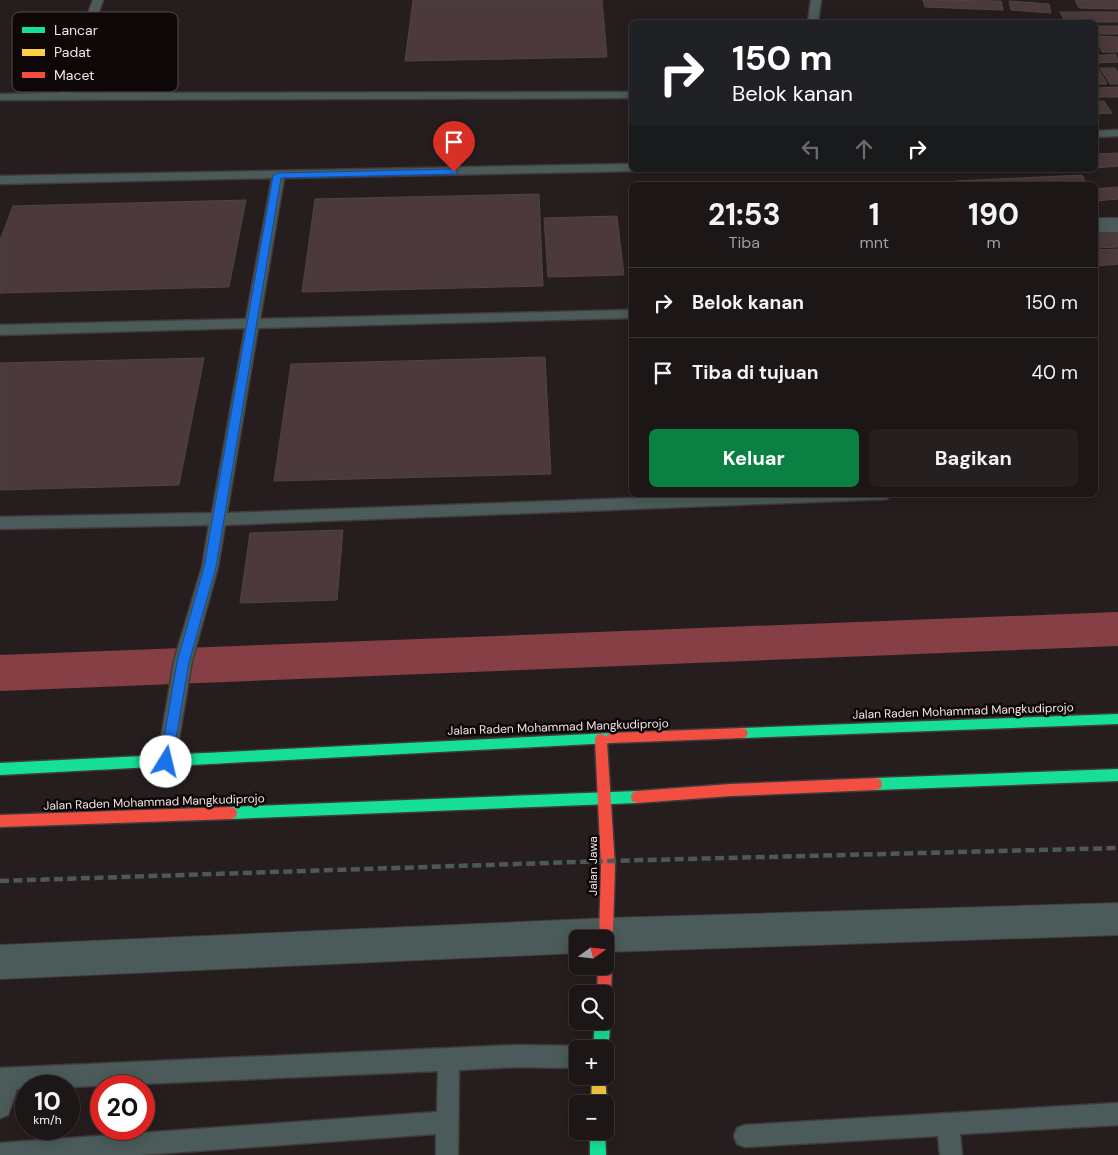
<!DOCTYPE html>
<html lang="id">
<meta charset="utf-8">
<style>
body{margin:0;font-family:"DM Sans",sans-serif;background:#251f1f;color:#f1f3f6;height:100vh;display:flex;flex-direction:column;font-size:19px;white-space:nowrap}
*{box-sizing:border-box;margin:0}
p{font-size:16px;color:#a09fa1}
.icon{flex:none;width:28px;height:28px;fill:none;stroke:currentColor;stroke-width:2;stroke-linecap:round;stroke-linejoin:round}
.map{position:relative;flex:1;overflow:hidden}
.side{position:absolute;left:629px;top:182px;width:469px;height:315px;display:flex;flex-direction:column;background:#1c1616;border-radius:8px;box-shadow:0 2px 12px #0003,0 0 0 1px #3a3535}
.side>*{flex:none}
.guide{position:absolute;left:629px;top:20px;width:469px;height:152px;border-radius:8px;box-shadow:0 2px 12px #0003,0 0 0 1px #3a3535;background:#202124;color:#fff;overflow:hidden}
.needle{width:32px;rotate:75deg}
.fabs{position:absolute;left:569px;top:930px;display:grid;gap:10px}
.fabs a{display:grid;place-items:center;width:45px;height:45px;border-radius:8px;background:#1c1616;box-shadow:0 2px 12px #0003,0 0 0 1px #3a3535;font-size:25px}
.speed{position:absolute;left:15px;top:1075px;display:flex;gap:10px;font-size:25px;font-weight:700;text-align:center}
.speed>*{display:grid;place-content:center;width:65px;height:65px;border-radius:50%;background:#1c1616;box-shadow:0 2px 12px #0003,0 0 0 1px #3a3535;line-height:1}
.speed small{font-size:12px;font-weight:400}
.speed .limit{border:8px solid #d22;background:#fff;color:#111}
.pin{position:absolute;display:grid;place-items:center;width:42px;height:42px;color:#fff;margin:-51px -21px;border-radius:50% 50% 50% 0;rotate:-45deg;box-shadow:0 0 5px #0007}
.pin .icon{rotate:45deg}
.me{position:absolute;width:55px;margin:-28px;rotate:9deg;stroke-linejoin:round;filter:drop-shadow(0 0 4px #0008)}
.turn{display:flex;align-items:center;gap:18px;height:105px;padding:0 20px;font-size:22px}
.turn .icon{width:65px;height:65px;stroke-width:2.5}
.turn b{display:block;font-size:35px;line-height:42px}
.lanes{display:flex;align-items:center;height:48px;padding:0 20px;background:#0003;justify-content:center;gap:25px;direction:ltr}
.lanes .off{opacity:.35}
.eta{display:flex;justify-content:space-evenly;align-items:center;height:85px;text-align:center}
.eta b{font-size:30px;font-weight:700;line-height:35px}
.cta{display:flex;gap:10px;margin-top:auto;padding:10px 20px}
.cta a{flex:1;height:58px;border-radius:8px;background:#0b8043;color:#fff;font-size:20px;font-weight:700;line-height:58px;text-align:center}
.cta a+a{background:#251f1f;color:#f1f3f6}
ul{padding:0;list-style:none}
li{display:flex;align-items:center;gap:15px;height:70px;padding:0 20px;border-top:1px solid #3a3535}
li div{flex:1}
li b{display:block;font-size:19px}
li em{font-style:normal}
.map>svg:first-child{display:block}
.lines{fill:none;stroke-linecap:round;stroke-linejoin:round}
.canal{fill:#863f45;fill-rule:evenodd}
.building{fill:#4b393b;stroke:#4e4546}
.lane-casing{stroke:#413b3b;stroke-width:3}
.street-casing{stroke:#413b3b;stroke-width:2}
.fast-casing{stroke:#413b3b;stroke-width:3}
.slow-casing{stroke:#413b3b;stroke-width:3}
.jam-casing{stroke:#413b3b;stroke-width:3}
.lane{fill:#4a5b59;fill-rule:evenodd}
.street{fill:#4a5b59;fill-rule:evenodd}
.fast{fill:#16e098;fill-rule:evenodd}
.slow{fill:#ffcf43;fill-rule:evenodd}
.jam{fill:#f24e42;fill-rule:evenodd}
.rail{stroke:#4e5856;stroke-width:4.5;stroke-dasharray:9 4.5;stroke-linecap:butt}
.route{fill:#1a73e8;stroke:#114b97}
.labels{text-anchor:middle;stroke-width:5;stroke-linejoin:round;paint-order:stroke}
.street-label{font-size:12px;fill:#f0e4e4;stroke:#0e0707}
.key{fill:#0e0707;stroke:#524949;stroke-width:1}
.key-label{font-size:14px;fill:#f0e4e4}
</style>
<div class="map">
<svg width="1118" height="1155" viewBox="0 0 1118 1155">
<rect width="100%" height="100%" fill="#261e1e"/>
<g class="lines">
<polygon class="canal" points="1118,612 1118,646 0,691 0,655"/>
</g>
<g class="building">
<polygon points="413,0 602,0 607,57 405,61"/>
<polygon points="923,0 1001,1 1003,10 925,7"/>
<polygon points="1075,0 1118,0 1118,9 1079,8"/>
<polygon points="1009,1 1049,4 1051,13 1011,10"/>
<polygon points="1060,12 1118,12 1118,22 1065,22"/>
<rect x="1095" y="26" width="23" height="8"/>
<polygon points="1095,36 1118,37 1118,52 1102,52"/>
<polygon points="1116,54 1118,62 1095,63 1095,56"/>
<polygon points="1095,68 1098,68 1107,84 1095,84"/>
<polygon points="1100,68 1115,68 1118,72 1118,84 1110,84"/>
<polygon points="1095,88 1118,87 1118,97 1097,97"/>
<polygon points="1104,101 1112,113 1095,114 1095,102"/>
<polygon points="1118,153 1118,166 1095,168 1095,154"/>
<polygon points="1082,175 1088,185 957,185 955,181"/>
<polygon points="1118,187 1118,199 1095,201 1095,189"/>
<polygon points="539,194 543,286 302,292 315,199"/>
<polygon points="246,200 229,287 0,293 0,240 13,206"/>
<polygon points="617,216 624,275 548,277 544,218"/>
<polygon points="1118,229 1118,247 1095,248 1095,230"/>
<polygon points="1118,249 1118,264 1095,266 1095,250"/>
<polygon points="545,357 551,474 274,481 291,364"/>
<polygon points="204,358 179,485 0,490 0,363"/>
<polygon points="343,530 337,600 240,603 250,533"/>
</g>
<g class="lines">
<defs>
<g id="lane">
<polygon points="93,0 103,0 70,93 631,92 631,98 0,100 0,94 59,93"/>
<polygon points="811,0 821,0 818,22 808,22"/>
<polygon points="1118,130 1118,136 1095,137 1095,131"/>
<polygon points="631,164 631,170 635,171 284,178 260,319 631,310 631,318 258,328 227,513 720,495 890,495 887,499 225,525 218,567 192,661 175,762 172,768 166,770 160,768 157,762 174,661 202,567 209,525 0,529 0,517 212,513 245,328 0,335 0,325 246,319 272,178 0,184 0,176"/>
<polygon points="517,1045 578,1046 584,1049 578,1049 578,1068 517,1067 459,1070 458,1155 436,1155 436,1134 141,1155 0,1155 0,1143 437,1112 438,1071 69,1087 26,1086 26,1089 17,1089 8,1115 0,1118 0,1068"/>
<polygon points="1118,1103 1118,1125 960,1134 962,1155 940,1155 938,1136 745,1147 737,1144 734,1136 737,1128 745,1125"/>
</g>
<g id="street">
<rect x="1095" y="218" width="23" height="14"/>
<polygon points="1118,903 1118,935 605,952 605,939 578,939 578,953 0,979 0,945 609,918"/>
</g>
<g id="fast">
<polygon points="1118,714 1118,724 742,738 738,737 736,733 738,729 742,728"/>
<polygon points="611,733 615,734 617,738 615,742 611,743 0,775 0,763"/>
<polygon points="1118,769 1118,781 876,790 871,788 870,784 871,780 876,778"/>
<polygon points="637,791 642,793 643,797 642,801 637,803 231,819 226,817 225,813 226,809 231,807"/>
<path d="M605 1015C613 1022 609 1045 605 1054V1049H593L595 1021H605Z"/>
<polygon points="605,1130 606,1155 590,1155 590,1131 605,1131"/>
</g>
<polygon id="slow" points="605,1073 607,1104 605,1108 605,1104 591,1104 592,1076 605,1076"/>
<g id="jam">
<polygon points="742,728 746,729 748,733 746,737 742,738 611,743 607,742 615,866 611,994 609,999 605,1001 605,994 597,994 598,966 605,966 605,939 599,939 601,866 595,739 597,735 601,734 606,736 611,733"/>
<polygon points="876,778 881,780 882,784 881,788 876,790 731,796 637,803 632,801 631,797 632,793 637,791 731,784"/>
<polygon points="231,807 236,809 237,813 236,817 231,819 0,827 0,815"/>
</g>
</defs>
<use href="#lane" class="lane-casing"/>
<use href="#street" class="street-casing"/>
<use href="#fast" class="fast-casing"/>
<use href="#slow" class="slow-casing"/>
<use href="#jam" class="jam-casing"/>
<use href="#lane" class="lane"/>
<use href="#street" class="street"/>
<use href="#fast" class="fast"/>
<use href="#slow" class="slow"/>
<use href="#jam" class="jam"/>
<polyline class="rail" points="0,881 608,861 1118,848"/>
</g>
<polygon class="route" points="454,169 457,170 457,174 281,178 216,567 189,662 172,762 170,766 166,767 161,766 160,762 177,662 204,567 273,176 278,173"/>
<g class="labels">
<g class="street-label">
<text transform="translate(963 711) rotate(-2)" y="4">Jalan Raden Mohammad Mangkudiprojo</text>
<text transform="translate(558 727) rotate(-2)" y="4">Jalan Raden Mohammad Mangkudiprojo</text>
<text transform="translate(154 802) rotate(-2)" y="4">Jalan Raden Mohammad Mangkudiprojo</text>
<text transform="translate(593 866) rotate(-90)" y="4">Jalan Jawa</text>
</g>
</g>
<rect x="12" y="12" width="166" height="80" rx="8" class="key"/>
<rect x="22" y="27" width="23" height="6" fill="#16e098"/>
<rect x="22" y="49" width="23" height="7" fill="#ffcf43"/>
<rect x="22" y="72" width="23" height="6" fill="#f24e42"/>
<g class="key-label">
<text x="54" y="35">Lancar</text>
<text x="54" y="57">Padat</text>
<text x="54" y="80">Macet</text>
</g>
</svg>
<div class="fabs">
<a><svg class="needle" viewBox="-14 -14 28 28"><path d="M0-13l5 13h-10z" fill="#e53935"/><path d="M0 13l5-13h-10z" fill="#a09fa1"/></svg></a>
<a><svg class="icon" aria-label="search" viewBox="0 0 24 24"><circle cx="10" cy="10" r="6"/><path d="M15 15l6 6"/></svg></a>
<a>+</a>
<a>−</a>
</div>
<div class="speed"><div>10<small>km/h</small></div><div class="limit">20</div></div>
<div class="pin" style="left:454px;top:172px;background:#d93025"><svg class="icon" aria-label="arrive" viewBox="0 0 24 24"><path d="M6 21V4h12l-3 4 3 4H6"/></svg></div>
<svg class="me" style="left:166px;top:762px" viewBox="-20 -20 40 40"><circle r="19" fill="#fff"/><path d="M0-13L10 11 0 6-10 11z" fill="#1a73e8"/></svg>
<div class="guide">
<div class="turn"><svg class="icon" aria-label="right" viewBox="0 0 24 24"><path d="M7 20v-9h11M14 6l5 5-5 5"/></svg><div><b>150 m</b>Belok kanan</div></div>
<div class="lanes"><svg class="icon off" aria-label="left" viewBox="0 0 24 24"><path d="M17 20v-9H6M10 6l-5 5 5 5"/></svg><svg class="icon off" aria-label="ahead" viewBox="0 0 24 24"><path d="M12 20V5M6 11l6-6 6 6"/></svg><svg class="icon" aria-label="right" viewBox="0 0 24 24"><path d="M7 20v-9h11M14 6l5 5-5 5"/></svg></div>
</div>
<section class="side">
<div class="eta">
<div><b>21:53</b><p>Tiba</p></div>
<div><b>1</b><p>mnt</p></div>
<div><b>190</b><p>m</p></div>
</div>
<ul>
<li><svg class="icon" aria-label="right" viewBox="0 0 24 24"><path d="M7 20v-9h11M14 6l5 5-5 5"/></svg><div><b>Belok kanan</b></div><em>150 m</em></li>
<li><svg class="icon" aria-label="arrive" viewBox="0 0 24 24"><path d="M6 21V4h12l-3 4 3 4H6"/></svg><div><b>Tiba di tujuan</b></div><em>40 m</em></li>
</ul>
<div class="cta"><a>Keluar</a><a>Bagikan</a></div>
</section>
</div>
